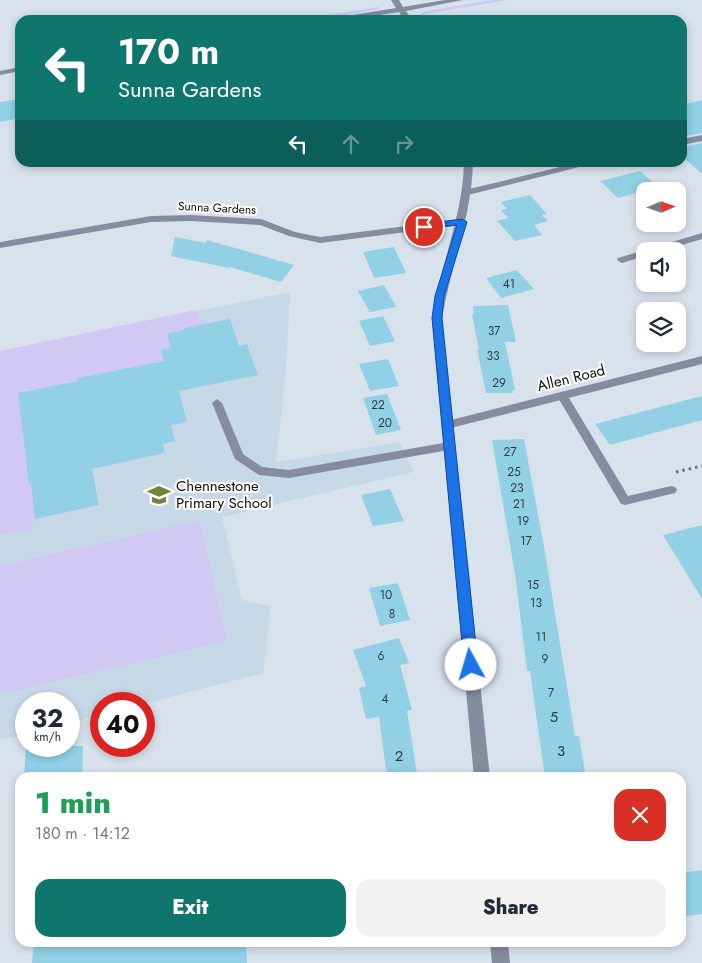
<!DOCTYPE html>
<meta charset="utf-8">
<style>
body{margin:0;font-family:Jost,sans-serif;background:#f2f2f3;color:#1f2937;height:100vh;display:flex;flex-direction:column;font-size:19px;white-space:nowrap}
*{box-sizing:border-box;margin:0}
p{font-size:16px;color:#747a83}
.icon{flex:none;width:28px;height:28px;fill:none;stroke:currentColor;stroke-width:2;stroke-linecap:round;stroke-linejoin:round}
.map{position:relative;flex:1;overflow:hidden}
.panel{position:absolute;left:15px;top:772px;width:671px;height:175px;display:flex;flex-direction:column;background:#fff;border-radius:15px;box-shadow:0 2px 8px #0003}
.panel>*{flex:none}
.top-card{position:absolute;left:15px;top:15px;width:672px;height:152px;border-radius:15px;box-shadow:0 2px 8px #0003;background:#0f766e;color:#fff;overflow:hidden}
.needle{width:32px;rotate:88deg}
.buttons{position:absolute;left:636px;top:182px;display:grid;gap:10px}
.buttons a{display:grid;place-items:center;width:50px;height:50px;border-radius:10px;background:#fff;box-shadow:0 2px 8px #0003;font-size:25px}
.speed{position:absolute;left:15px;top:692px;display:flex;gap:10px;font-size:25px;font-weight:700;text-align:center}
.speed>*{display:grid;place-content:center;width:65px;height:65px;border-radius:50%;background:#fff;box-shadow:0 2px 8px #0003;line-height:1}
.speed small{font-size:12px;font-weight:400}
.speed .limit{border:8px solid #d22;background:#fff;color:#111}
.pin{position:absolute;display:grid;place-items:center;width:42px;height:42px;color:#fff;margin:-21px;border:2px solid #fff;border-radius:50%;box-shadow:0 1px 5px #0007}
.me{position:absolute;width:55px;margin:-28px;rotate:354deg;stroke-linejoin:round;filter:drop-shadow(0 0 4px #0008)}
.turn{display:flex;align-items:center;gap:18px;height:105px;padding:0 20px;font-size:22px}
.turn .icon{width:65px;height:65px;stroke-width:2.5}
.turn b{display:block;font-size:35px;line-height:42px}
.lanes{display:flex;align-items:center;height:48px;padding:0 20px;background:#0003;justify-content:center;gap:25px;direction:ltr}
.lanes .off{opacity:.35}
.round{display:grid;place-items:center;flex:none;width:52px;height:52px;border-radius:15px;background:#f2f2f3}
.overview{display:flex;align-items:center;justify-content:space-between;height:85px;padding:0 20px}
h1{font-size:30px;font-weight:800;line-height:38px;color:#1e9e55}
.primary-button{display:flex;gap:10px;margin-top:auto;padding:10px 20px}
.primary-button a{flex:1;height:58px;border-radius:15px;background:#0f766e;color:#fff;font-size:20px;font-weight:800;line-height:58px;text-align:center}
.primary-button a+a{background:#f2f2f3;color:#1f2937}
.map>svg:first-child{display:block}
.built{fill:#c7d8e7}
.green{fill:#d2c8f4}
.building{fill:#92d0e5}
.lines{fill:none;stroke-linecap:round;stroke-linejoin:round}
.path{stroke:#686e75;stroke-width:3;stroke-dasharray:2.5 4;stroke-linecap:butt}
.service{fill:#858ca0;fill-rule:evenodd}
.minor{fill:#858ca0;fill-rule:evenodd}
.tertiary{fill:#858ca0;fill-rule:evenodd}
.route{fill:#1a73e8;stroke:#114b97}
.labels{text-anchor:middle;stroke-width:4;stroke-linejoin:round;paint-order:stroke}
.far-street-label{font-size:12px;fill:#090d10;stroke:#fff}
.number-label{font-size:12px;fill:#2b3e45}
.street-label{font-size:15px;fill:#090d10;stroke:#fff}
.poi-label{font-size:15px;fill:#090d10;stroke:#fff;text-anchor:start}
.near-number-label{font-size:15px;fill:#2b3e45}
</style>
<div class="map">
<svg width="702" height="963" viewBox="0 0 702 963">
<rect width="100%" height="100%" fill="#d8e2ec"/>
<polygon class="built" points="290,292 286,370 276,462 400,442 413,472 222,517 242,600 271,606 263,673 144,704 101,704 101,715 69,723 69,704 26,704 26,734 0,740 0,351"/>
<g class="green">
<polygon points="493,0 508,0 425,14 424,20 417,20 419,15 426,11"/>
<polygon points="379,7 381,9 313,20 293,20"/>
<polygon points="196,310 200,321 206,320 207,322 201,324 201,327 194,326 184,328 184,330 167,334 171,348 164,361 155,362 155,366 128,371 127,368 78,378 78,381 18,393 29,483 41,481 33,500 35,519 29,530 0,535 0,351"/>
<polygon points="199,521 227,641 0,694 0,566"/>
</g>
<g class="building">
<polygon points="20,99 20,118 0,122 0,102"/>
<polygon points="702,100 702,133 682,137 682,105"/>
<polygon points="702,143 702,174 682,156 682,147"/>
<polygon points="640,171 658,187 618,198 600,181"/>
<polygon points="530,195 547,214 542,215 548,221 534,225 542,235 515,241 497,221 508,218 501,210 507,209 501,202"/>
<polygon points="175,237 206,243 207,240 294,265 281,282 230,267 229,268 171,256"/>
<polygon points="394,247 406,273 374,278 363,252"/>
<polygon points="517,270 534,289 501,298 486,278"/>
<polygon points="384,285 396,307 370,312 358,291"/>
<polygon points="508,305 516,342 505,342 515,390 512,390 513,393 486,393 477,349 479,350 472,314 474,314 473,306"/>
<polygon points="383,316 395,341 370,346 359,321"/>
<polygon points="230,319 239,346 247,344 258,375 179,391 187,422 171,425 175,441 163,444 165,453 92,469 99,505 35,519 31,483 29,484 18,393 78,381 78,378 164,361 161,350 171,348 167,334 184,330 184,328"/>
<polygon points="388,359 399,386 370,391 359,364"/>
<polygon points="387,394 401,430 376,435 363,398"/>
<polygon points="702,396 702,420 610,445 595,424"/>
<polygon points="524,439 545,552 575,736 579,736 586,778 545,778 530,671 527,671 515,574 492,440"/>
<polygon points="390,489 404,521 373,526 361,495"/>
<polygon points="702,525 702,599 663,535"/>
<polygon points="398,583 410,620 380,626 369,588"/>
<polygon points="399,638 409,663 400,665 412,710 407,711 417,773 387,777 379,717 366,719 359,688 366,686 353,650"/>
<polygon points="26,746 83,746 82,778 24,778"/>
<polygon points="702,870 702,914 681,917 681,873"/>
<polygon points="34,942 246,942 247,963 32,963"/>
</g>
<g class="lines">
<polyline class="path" points="676,472 702,466"/>
<g class="service">
<polygon points="562,392 566,393 628,496 671,486 675,487 677,490 675,493 625,505 621,504 557,396"/>
<polygon points="217,399 222,403 243,454 262,467 289,470 449,442 454,446 449,450 289,478 259,475 235,459 212,403"/>
</g>
<g class="minor">
<polygon points="702,135 702,141 682,145 682,139"/>
<polygon points="581,162 599,162 468,195 463,192 465,190"/>
<polygon points="190,215 261,219 295,232 320,237 462,219 467,222 462,225 320,243 289,236 260,225 190,221 151,222 0,248 0,242 151,216"/>
<polygon points="702,233 702,239 662,251 645,251 645,256 622,263 617,260 618,258"/>
<polygon points="702,356 702,364 447,429 441,425 447,421"/>
</g>
<g class="tertiary">
<polygon points="391,0 399,0 403,7 445,0 463,0 406,11 412,20 404,20 399,12 348,20 330,20 334,18 396,8"/>
<polygon points="20,67 20,71 0,75 0,71"/>
<path d="M464 162H473C472 216 451 265 442 318L490 778H474L432 318C440 265 463 216 464 162Z"/>
<polygon points="490,942 508,942 510,963 492,963"/>
</g>
</g>
<polygon class="route" points="462,219 467,222 444,296 442,318 478,665 476,669 471,670 466,669 464,665 432,318 435,296 457,225 424,229 420,227 424,224"/>
<defs>
<symbol id="school-bare" viewBox="-9 -9 18 18"><path d="M0-5L7-2L0 1L-7-2ZM-4 1L0 2.5L4 1V4Q0 6-4 4Z" fill="#708637" stroke="#fff" stroke-width="2.5" paint-order="stroke"/></symbol>
</defs>
<g fill-rule="evenodd">
<use href="#school-bare" x="143" y="479" width="32" height="32"/>
</g>
<g class="labels">
<g class="far-street-label">
<text transform="translate(217 208) rotate(3)" y="4">Sunna Gardens</text>
</g>
<g class="number-label">
<text x="509" y="288">41</text>
<text x="494" y="335">37</text>
<text x="493" y="360">33</text>
<text x="499" y="387">29</text>
<text x="378" y="409">22</text>
<text x="385" y="427">20</text>
<text x="510" y="456">27</text>
<text x="514" y="476">25</text>
<text x="517" y="492">23</text>
<text x="519" y="508">21</text>
<text x="523" y="525">19</text>
<text x="526" y="545">17</text>
<text x="533" y="589">15</text>
<text x="386" y="599">10</text>
<text x="536" y="607">13</text>
<text x="392" y="618">8</text>
<text x="541" y="641">11</text>
<text x="381" y="660">6</text>
<text x="545" y="663">9</text>
<text x="551" y="697">7</text>
<text x="385" y="703">4</text>
</g>
<g class="street-label">
<text transform="translate(571 378) rotate(-14)" y="5">Allen Road</text>
</g>
<g class="poi-label">
<text x="176" y="491">Chennestone<tspan x="176" dy="17">Primary School</tspan></text>
</g>
<g class="near-number-label">
<text x="554" y="722">5</text>
<text x="561" y="756">3</text>
<text x="399" y="761">2</text>
</g>
</g>
</svg>
<div class="buttons">
<a><svg class="needle" viewBox="-14 -14 28 28"><path d="M0-13l5 13h-10z" fill="#e53935"/><path d="M0 13l5-13h-10z" fill="#747a83"/></svg></a>
<a><svg class="icon" aria-label="sound" viewBox="0 0 24 24"><path d="M4 9h4l5-4v14l-5-4H4zM17 9q2 3 0 6"/></svg></a>
<a><svg class="icon" aria-label="layers" viewBox="0 0 24 24"><path d="M12 4l9 5-9 5-9-5zM3 14l9 5 9-5"/></svg></a>
</div>
<div class="speed"><div>32<small>km/h</small></div><div class="limit">40</div></div>
<div class="pin" style="left:424px;top:227px;background:#d93025"><svg class="icon" aria-label="arrive" viewBox="0 0 24 24"><path d="M6 21V4h12l-3 4 3 4H6"/></svg></div>
<svg class="me" style="left:471px;top:665px" viewBox="-20 -20 40 40"><circle r="19" fill="#fff"/><path d="M0-13L10 11 0 6-10 11z" fill="#1a73e8"/></svg>
<div class="top-card">
<div class="turn"><svg class="icon" aria-label="left" viewBox="0 0 24 24"><path d="M17 20v-9H6M10 6l-5 5 5 5"/></svg><div><b>170 m</b>Sunna Gardens</div></div>
<div class="lanes"><svg class="icon" aria-label="left" viewBox="0 0 24 24"><path d="M17 20v-9H6M10 6l-5 5 5 5"/></svg><svg class="icon off" aria-label="ahead" viewBox="0 0 24 24"><path d="M12 20V5M6 11l6-6 6 6"/></svg><svg class="icon off" aria-label="right" viewBox="0 0 24 24"><path d="M7 20v-9h11M14 6l5 5-5 5"/></svg></div>
</div>
<section class="panel">
<div class="overview"><div><h1>1 min</h1><p>180 m · 14:12</p></div><a class="round" style="background:#d93025;color:#fff"><svg class="icon" aria-label="close" viewBox="0 0 24 24"><path d="M6 6l12 12M18 6L6 18"/></svg></a></div>
<div class="primary-button"><a>Exit</a><a>Share</a></div>
</section>
</div>
